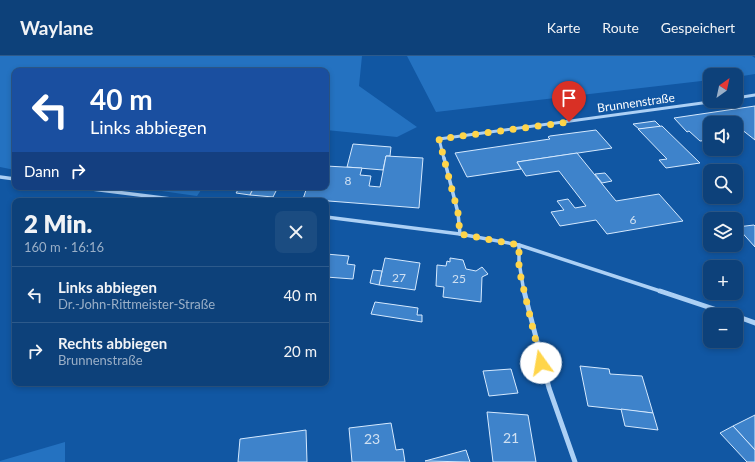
<!DOCTYPE html>
<html lang="de">
<meta charset="utf-8">
<style>
body{margin:0;font-family:Lato,sans-serif;background:#1b4c81;color:#f1f3f6;height:100vh;display:flex;flex-direction:column;font-size:15px;white-space:nowrap}
*{box-sizing:border-box;margin:0}
p{font-size:13px;color:#9aafc7}
.icon{flex:none;width:22px;height:22px;fill:none;stroke:currentColor;stroke-width:2;stroke-linecap:round;stroke-linejoin:round}
.map{position:relative;flex:1;overflow:hidden}
.panel{position:absolute;left:12px;top:142px;width:317px;height:188px;display:flex;flex-direction:column;background:#0d417a;border-radius:8px;box-shadow:0 2px 6px #0003,0 0 0 1px #2d5a8b}
.panel>*{flex:none}
.top-card{position:absolute;left:12px;top:12px;width:317px;height:122px;border-radius:8px;box-shadow:0 2px 6px #0003,0 0 0 1px #2d5a8b;background:#1a4fa0;color:#fff;overflow:hidden}
.needle{width:26px;rotate:33deg}
.buttons{position:absolute;left:703px;top:12px;display:grid;gap:8px}
.buttons a{display:grid;place-items:center;width:40px;height:40px;border-radius:8px;background:#0d417a;box-shadow:0 2px 6px #0003,0 0 0 1px #2d5a8b;font-size:20px}
.pin{position:absolute;display:grid;place-items:center;width:34px;height:34px;color:#fff;margin:-41px -17px;border-radius:50% 50% 50% 0;rotate:-45deg;box-shadow:0 0 4px #0007}
.pin .icon{rotate:45deg}
.me{position:absolute;width:44px;margin:-22px;rotate:347deg;stroke-linejoin:round;filter:drop-shadow(0 0 3px #0008)}
.turn{display:flex;align-items:center;gap:14px;height:84px;padding:0 12px;font-size:18px}
.turn .icon{width:52px;height:52px;stroke-width:2.5}
.turn b{display:block;font-size:28px;line-height:34px}
.then{display:flex;align-items:center;height:38px;padding:0 12px;background:#0003;gap:8px;font-size:15px}
.round{display:grid;place-items:center;flex:none;width:42px;height:42px;border-radius:8px;background:#1b4c81}
.headline{display:flex;align-items:center;justify-content:space-between;height:68px;padding:0 12px}
h1{font-size:24px;font-weight:800;line-height:30px}
ul{padding:0;list-style:none}
li{display:flex;align-items:center;gap:12px;height:56px;padding:0 12px;border-top:1px solid #2d5a8b}
li div{flex:1}
li b{display:block;font-size:15px}
li em{font-style:normal}
header{display:flex;align-items:center;gap:24px;box-sizing:border-box;height:56px;padding:0 20px;background:#0d417a;border-bottom:1px solid #2d5a8b}
header strong{font-size:19px}
nav{display:flex;gap:22px;margin-inline-start:auto;font-size:14px}
.map>svg:first-child{display:block}
.green{fill:#2472c1}
.building{fill:#3e83cb;stroke:#d5e9fe}
.lines{fill:none;stroke-linecap:round;stroke-linejoin:round}
.street-far2{stroke:#acd0f5;stroke-width:3}
.street-far1{stroke:#acd0f5;stroke-width:3.5}
.street{stroke:#acd0f5;stroke-width:5}
.route{stroke:#ffd54a;stroke-width:7;stroke-dasharray:0 12.6}
.labels{text-anchor:middle;stroke-width:4;stroke-linejoin:round;paint-order:stroke}
.far-street-label{font-size:12px;fill:#fff;stroke:#1157a3}
.number-label{font-size:12px;fill:#cfe0f2}
.near-number-label{font-size:14px;fill:#cfe0f2}
</style>
<header>
<strong>Waylane</strong>
<nav><a>Karte</a><a>Route</a><a>Gespeichert</a></nav>
</header>
<div class="map">
<svg width="755" height="406" viewBox="0 0 755 406">
<rect width="100%" height="100%" fill="#1157a3"/>
<g class="green">
<polygon points="0,0 362,0 359,30 417,71 397,81 326,74 326,15 15,15 15,114 0,111"/>
<polygon points="407,0 752,0 755,2 755,18 736,21 736,19 710,19 710,24 436,56"/>
<polygon points="133,131 203,131 197,140"/>
<polygon points="65,386 65,406 0,406 0,405"/>
</g>
<g class="building">
<polygon points="755,50 755,84 741,73 736,74 736,67 710,67 710,84 700,85 689,75 687,76 674,62"/>
<polygon points="655,65 661,71 639,73 633,68"/>
<polygon points="662,70 700,107 666,112 659,104 667,103 638,73"/>
<polygon points="596,74 612,92 517,106 521,113 467,121 455,97 550,83 548,81 550,80"/>
<polygon points="353,88 391,91 390,100 386,100 383,114 347,111"/>
<polygon points="577,97 616,145 659,138 683,165 607,178 596,164 560,170 551,156 564,154 557,145 568,143 575,152 586,150 559,115 526,120 517,106"/>
<polygon points="386,100 423,102 419,152 303,143 307,131 326,131 326,110 362,112 360,119 371,120 369,130 380,131"/>
<polygon points="605,117 612,125 602,127 595,118"/>
<polygon points="240,131 254,131 250,139 236,137"/>
<polygon points="254,131 278,131 273,141 250,139"/>
<polygon points="754,169 755,170 755,191 737,171"/>
<polygon points="326,198 349,200 347,208 355,209 353,223 326,221"/>
<polygon points="385,202 420,207 415,234 379,229"/>
<polygon points="450,202 463,204 466,213 476,215 482,211 488,218 482,221 481,246 443,241 444,231 436,230 437,209 446,210 447,205 450,206"/>
<polygon points="373,214 382,215 379,229 370,227"/>
<polygon points="375,246 418,252 417,259 422,259 422,266 371,258"/>
<polygon points="580,310 609,313 610,318 642,320 653,357 588,350"/>
<polygon points="511,313 518,337 489,340 483,315"/>
<polygon points="621,353 653,357 658,374 625,370"/>
<polygon points="487,356 528,359 536,406 493,406"/>
<polygon points="755,359 755,394 733,370"/>
<polygon points="391,367 396,394 403,393 405,406 352,406 349,372"/>
<polygon points="733,370 755,394 755,406 747,406 720,377"/>
<polygon points="306,374 307,406 238,406 240,383"/>
<polygon points="466,394 470,406 425,405"/>
</g>
<g class="lines">
<g class="street-far2">
<polyline points="736,42 755,39"/>
<polyline points="444,103 439,83 717,45"/>
</g>
<g class="street-far1">
<polyline points="444,102 458,157 460,178"/>
<polyline points="0,121 15,123"/>
<polyline points="76,131 187,145"/>
<polyline points="326,161 460,178 519,189 663,236"/>
<polyline points="519,189 519,206 524,236"/>
</g>
<g class="street">
<polyline points="524,235 549,332 575,406"/>
<polyline points="660,235 732,259"/>
<polyline points="736,260 755,267"/>
</g>
</g>
<g class="lines">
<polyline class="route" points="541,307 519,213 519,189 460,178 458,157 439,83 569,66"/>
</g>
<g class="labels">
<g class="far-street-label">
<text transform="translate(636 47) rotate(-8)" y="4">Brunnenstraße</text>
</g>
<g class="number-label">
<text x="348" y="129">8</text>
<text x="633" y="168">6</text>
<text x="399" y="226">27</text>
<text x="459" y="227">25</text>
</g>
<g class="near-number-label">
<text x="511" y="387">21</text>
<text x="372" y="388">23</text>
</g>
</g>
</svg>
<div class="buttons">
<a><svg class="needle" viewBox="-14 -14 28 28"><path d="M0-13l5 13h-10z" fill="#e53935"/><path d="M0 13l5-13h-10z" fill="#9aafc7"/></svg></a>
<a><svg class="icon" aria-label="sound" viewBox="0 0 24 24"><path d="M4 9h4l5-4v14l-5-4H4zM17 9q2 3 0 6"/></svg></a>
<a><svg class="icon" aria-label="search" viewBox="0 0 24 24"><circle cx="10" cy="10" r="6"/><path d="M15 15l6 6"/></svg></a>
<a><svg class="icon" aria-label="layers" viewBox="0 0 24 24"><path d="M12 4l9 5-9 5-9-5zM3 14l9 5 9-5"/></svg></a>
<a>+</a>
<a>−</a>
</div>
<div class="pin" style="left:569px;top:66px;background:#d93025"><svg class="icon" aria-label="arrive" viewBox="0 0 24 24"><path d="M6 21V4h12l-3 4 3 4H6"/></svg></div>
<svg class="me" style="left:541px;top:307px" viewBox="-20 -20 40 40"><circle r="19" fill="#fff"/><path d="M0-13L10 11 0 6-10 11z" fill="#ffd54a"/></svg>
<div class="top-card">
<div class="turn"><svg class="icon" aria-label="left" viewBox="0 0 24 24"><path d="M17 20v-9H6M10 6l-5 5 5 5"/></svg><div><b>40 m</b>Links abbiegen</div></div>
<div class="then">Dann<svg class="icon" aria-label="right" viewBox="0 0 24 24"><path d="M7 20v-9h11M14 6l5 5-5 5"/></svg></div>
</div>
<section class="panel">
<div class="headline"><div><h1>2 Min.</h1><p>160 m · 16:16</p></div><a class="round"><svg class="icon" aria-label="close" viewBox="0 0 24 24"><path d="M6 6l12 12M18 6L6 18"/></svg></a></div>
<ul>
<li><svg class="icon" aria-label="left" viewBox="0 0 24 24"><path d="M17 20v-9H6M10 6l-5 5 5 5"/></svg><div><b>Links abbiegen</b><p>Dr.-John-Rittmeister-Straße</p></div><em>40 m</em></li>
<li><svg class="icon" aria-label="right" viewBox="0 0 24 24"><path d="M7 20v-9h11M14 6l5 5-5 5"/></svg><div><b>Rechts abbiegen</b><p>Brunnenstraße</p></div><em>20 m</em></li>
</ul>
</section>
</div>
